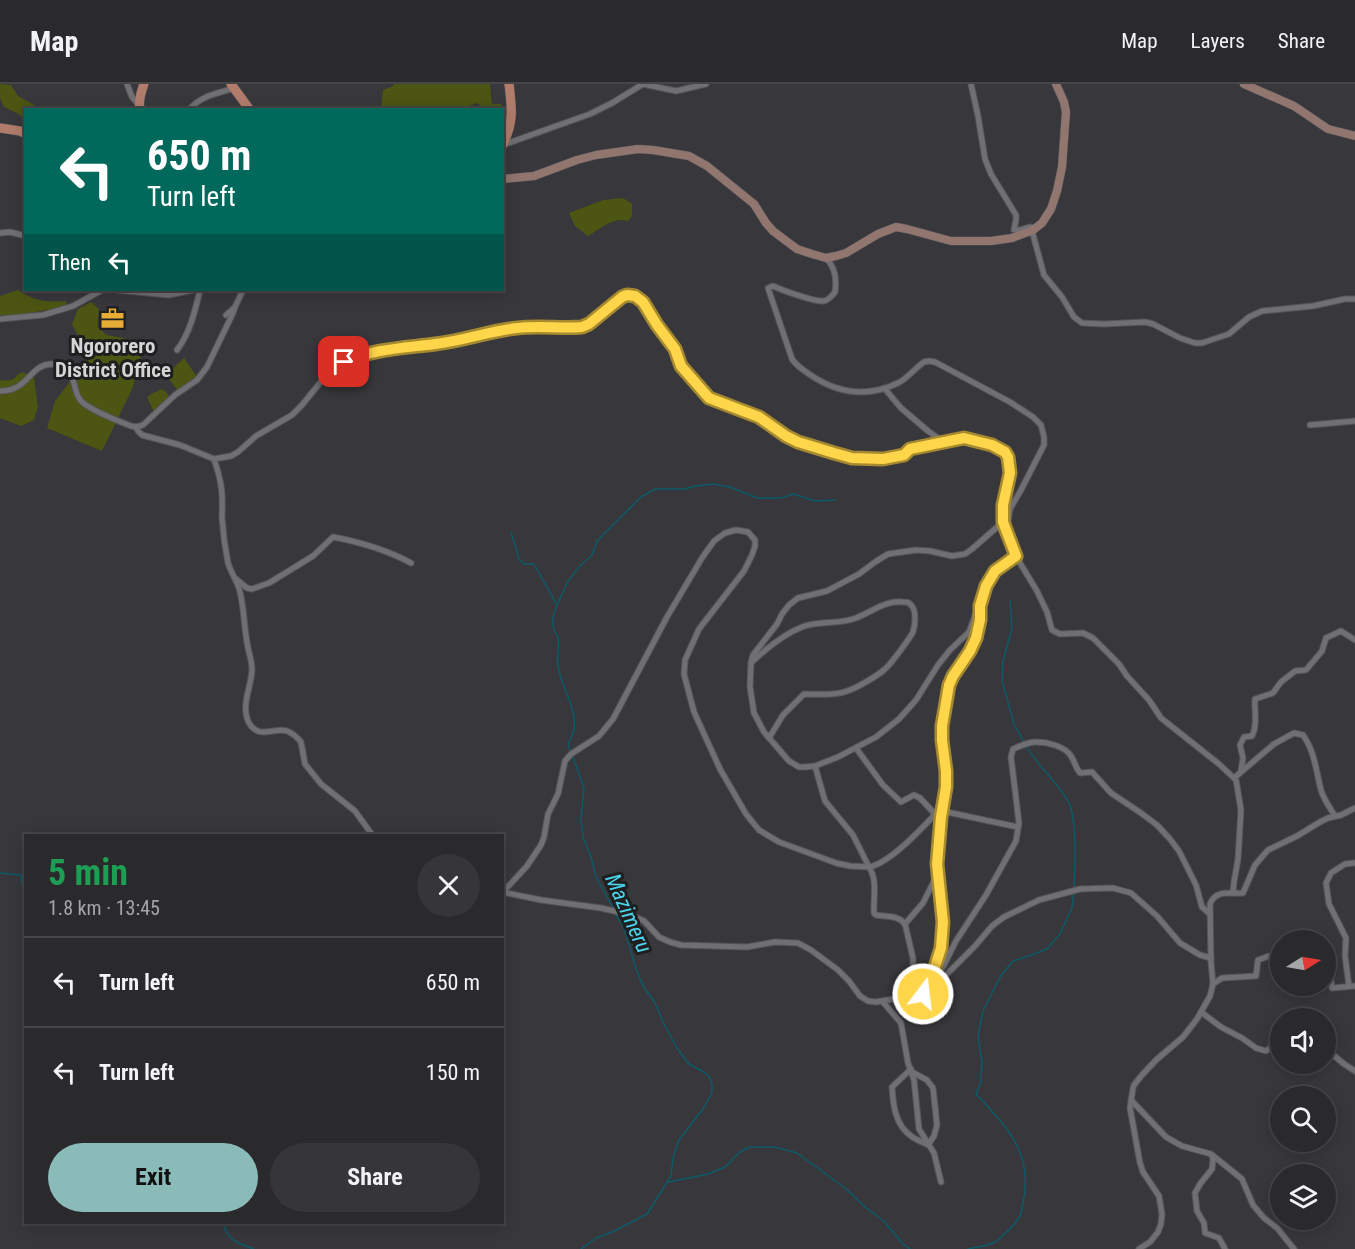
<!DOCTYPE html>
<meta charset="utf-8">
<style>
body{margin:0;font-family:"Roboto Condensed",sans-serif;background:#363538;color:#f1f3f6;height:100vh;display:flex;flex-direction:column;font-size:22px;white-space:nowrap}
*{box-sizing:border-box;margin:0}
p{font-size:20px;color:#a5a6a9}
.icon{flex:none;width:33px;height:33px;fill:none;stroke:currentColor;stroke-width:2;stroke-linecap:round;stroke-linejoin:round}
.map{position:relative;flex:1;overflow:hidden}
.panel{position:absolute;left:24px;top:750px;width:480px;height:390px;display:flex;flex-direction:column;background:#2a292c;border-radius:0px;box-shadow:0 3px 15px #0003,0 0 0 2px #464548}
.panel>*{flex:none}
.banner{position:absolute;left:24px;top:24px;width:480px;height:183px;border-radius:0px;box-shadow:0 3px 15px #0003,0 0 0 2px #464548;background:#00695c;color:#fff;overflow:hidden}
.needle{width:39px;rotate:79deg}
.controls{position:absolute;left:1270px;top:846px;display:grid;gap:12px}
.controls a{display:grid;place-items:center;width:66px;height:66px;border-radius:50%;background:#2a292c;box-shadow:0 3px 15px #0003,0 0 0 2px #464548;font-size:30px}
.pin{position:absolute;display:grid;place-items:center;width:51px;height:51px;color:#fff;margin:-26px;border-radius:12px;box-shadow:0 3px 9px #0006}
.me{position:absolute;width:66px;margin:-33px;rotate:15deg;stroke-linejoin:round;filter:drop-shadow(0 0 4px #0008)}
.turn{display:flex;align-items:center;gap:21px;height:126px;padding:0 24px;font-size:27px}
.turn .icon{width:78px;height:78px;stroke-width:2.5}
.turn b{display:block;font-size:42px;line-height:51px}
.then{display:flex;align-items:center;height:57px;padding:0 24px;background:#0003;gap:12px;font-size:22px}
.round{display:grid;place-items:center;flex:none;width:63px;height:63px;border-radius:32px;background:#363538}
.head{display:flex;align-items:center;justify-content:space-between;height:102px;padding:0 24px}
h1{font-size:36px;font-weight:700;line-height:45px;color:#1e9e55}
.primary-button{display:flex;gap:12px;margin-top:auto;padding:12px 24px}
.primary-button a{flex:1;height:69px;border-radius:36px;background:#8bbbb9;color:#111;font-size:24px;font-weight:700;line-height:69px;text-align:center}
.primary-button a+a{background:#363538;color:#f1f3f6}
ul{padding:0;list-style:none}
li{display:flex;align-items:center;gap:18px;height:90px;padding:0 24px;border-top:2px solid #464548}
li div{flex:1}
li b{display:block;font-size:22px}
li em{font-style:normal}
header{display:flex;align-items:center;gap:36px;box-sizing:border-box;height:84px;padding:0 30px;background:#2a292c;border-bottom:2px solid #464548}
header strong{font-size:28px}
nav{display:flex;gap:33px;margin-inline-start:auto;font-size:21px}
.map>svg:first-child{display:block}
.green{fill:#4c5511}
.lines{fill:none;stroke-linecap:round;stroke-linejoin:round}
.stream{stroke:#0c5b68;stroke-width:1.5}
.minor-casing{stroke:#565558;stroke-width:7}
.secondary-casing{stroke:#565558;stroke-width:9}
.primary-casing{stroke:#565558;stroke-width:10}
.minor{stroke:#706f73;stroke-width:5}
.secondary{stroke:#91756f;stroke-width:8}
.primary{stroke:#b17c6b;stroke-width:9}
.route-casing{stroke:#a68a30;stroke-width:15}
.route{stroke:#ffd54a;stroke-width:10}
.labels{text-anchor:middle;stroke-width:6;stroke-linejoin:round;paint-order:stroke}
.poi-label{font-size:21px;font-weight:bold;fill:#d5d4d6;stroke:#1f1f20}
.water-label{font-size:22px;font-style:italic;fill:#4ad3eb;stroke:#1f1f20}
</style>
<header>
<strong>Map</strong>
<nav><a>Map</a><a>Layers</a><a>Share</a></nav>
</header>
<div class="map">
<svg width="1355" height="1165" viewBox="0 0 1355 1165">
<rect width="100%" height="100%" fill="#38373b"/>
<g class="green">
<polygon points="0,0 11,1 18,12 41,25 26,26 25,37 19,30 4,23 0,14"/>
<polygon points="394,0 490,0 492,20 501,20 506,33 504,47 503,45 502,26 484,25 477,19 469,22 469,25 357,26 381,23 383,6 393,2"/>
<path d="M623 114 632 120V132L628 137C613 132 600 145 588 152L575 142 569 129 603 116Z"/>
<path d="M18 206C37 218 44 218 66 217V223L10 232 0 231V212Z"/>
<polygon points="91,218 99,225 97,243 107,251 144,258 133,303 102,367 47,344 55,317 93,268 80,256 72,240 78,225"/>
<polygon points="184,274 197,293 178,307 166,291"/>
<path d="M23 288 34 294 38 323 34 336 21 342 0 334V296C7 297 14 297 18 290Z"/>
<polygon points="162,305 166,308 170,314 154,328 147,313 153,309"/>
</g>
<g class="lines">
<g class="stream">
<path d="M511 448 519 475 524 480H534L557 521C554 529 551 537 554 545 554 548 557 550 558 553 560 563 556 572 558 582 561 602 577 625 574 646 573 651 570 656 568 660L571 668"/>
<polyline points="1010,517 1012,544 1003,577 1002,597 1014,640 1024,658"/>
<polyline points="558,519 568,497 580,482 592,471 597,457 641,413 655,405 684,405 696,402 713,400 730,403 757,414 781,414 794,410 814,417 835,416"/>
<path d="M1026 662C1038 683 1058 698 1069 719 1077 736 1075 785 1074 804"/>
<polyline points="573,673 584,704 581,736 583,753 592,776 595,791 613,824"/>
<polyline points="0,789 21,791 22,801 26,803"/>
<polyline points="669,1098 708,1090 725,1083 740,1068 749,1063 775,1063 797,1069 845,1104 866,1124 884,1137 903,1160 910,1165"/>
<path d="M230 1138 226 1141 225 1145C230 1158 241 1159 253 1165"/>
<polyline points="581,1165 596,1154 612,1148 647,1130 671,1092 673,1074 679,1056 703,1025 712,1009 712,999 709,992 702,987 689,980 677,964 664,940 655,919 643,902 636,885 624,844 615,829"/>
<path d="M968 1165C976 1163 988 1162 995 1158 1001 1154 1018 1138 1020 1132 1022 1128 1022 1122 1023 1118 1034 1070 1007 1043 976 1010L981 997 982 979 978 952 983 927 1000 893 1013 877 1032 871 1047 865 1060 850 1072 824 1074 809"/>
</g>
<defs>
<g id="minor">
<polyline points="127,0 132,13 139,21"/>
<path d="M971 0 978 32 985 75 991 90 1016 131V136L1014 146C1020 148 1025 143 1031 143L1044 191 1062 213 1074 233 1082 239 1104 240 1145 238 1153 240 1180 254 1195 259H1202L1229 250 1249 233 1262 227 1313 222 1345 215H1355"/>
<path d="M189 26C200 12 218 9 235 4"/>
<polyline points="503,61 590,30 612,19 643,0 676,7 706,0"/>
<polyline points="0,149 10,148 26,152"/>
<path d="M826 174C835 183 837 195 835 208 832 212 829 216 824 217 814 218 782 206 773 202L768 204 792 275C796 281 803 286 809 290 838 310 867 314 898 299 908 294 915 284 924 278L929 277 935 278 1010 318 1033 333 1041 341 1044 353V361L1021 406 1010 425 1008 438 1009 454 1014 469 1037 507 1047 528 1052 546 1060 550 1083 549 1093 554 1119 580 1127 592 1149 616 1161 634 1219 680 1236 696 1241 726 1238 775 1234 798 1233 809"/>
<polyline points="117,206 169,211 193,206"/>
<polyline points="226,231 235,223 243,206"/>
<polyline points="0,235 43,231 73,222 102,206"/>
<path d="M177 266C190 249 195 227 200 206"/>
<polyline points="885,305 901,324 928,347 938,354 941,358"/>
<path d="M0 307C29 307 29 281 51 280 57 280 60 282 64 285 78 294 72 307 81 317 90 326 118 337 131 342L136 343 143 341 175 311 197 296 207 283 233 229 235 223"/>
<polyline points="1310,341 1355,337"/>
<polyline points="136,343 138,347 142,351 180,361 214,375 231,372 238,368 256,352 292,331 302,321 328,289 344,278 356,272 377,268 396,266 402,263 436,260 499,247 520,244 582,243 589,240 622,213 627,211 635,212 643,218 657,241 675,265 681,282 709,314 759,333 786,352 798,358 834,369 852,374 883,375 905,371 910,365 964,353 992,361 1005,368 1009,377 1010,389 1003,421 1003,438 1009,454"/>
<path d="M214 375C217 384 220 393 221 402 223 412 222 423 222 434 223 448 225 464 228 479 231 489 238 498 240 508 244 524 244 542 247 558 248 567 252 576 252 585 252 602 240 621 249 639 259 656 274 643 287 647 292 649 297 653 301 658L305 680 321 700 355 727 373 752"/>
<path d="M236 495 247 504 252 505 269 499 313 472 333 453C360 458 387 466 411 479"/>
<polyline points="980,522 976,529 969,548 950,566 938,581 916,616 899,635 876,653 838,673 815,682 805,683 799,683 789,677 764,648 754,629 750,603 751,578 753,571 777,540 782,530 789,521 798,514 827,507 859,490 875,478 888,470 916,466 930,467 952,472 965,470 972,465 1003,438"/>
<path d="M753 577C767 564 784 550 802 543 819 536 838 541 856 534 872 528 885 516 903 518 907 518 909 518 911 521 917 527 915 541 913 548 910 554 891 580 885 585 877 592 860 602 850 606 836 612 819 610 804 610L783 631 769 654"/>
<polyline points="856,664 883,701 901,718 914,711 920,714 935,730"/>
<path d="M815 682 825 717 853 751 869 783C891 779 926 740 942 723"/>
<path d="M1241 687 1243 674 1240 661 1244 653 1252 652C1258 641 1254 627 1255 615L1273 609 1281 598 1295 587 1306 586 1322 567 1326 554 1341 547 1355 556"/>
<path d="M1234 694 1274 660 1294 649 1303 651C1315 668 1316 687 1321 706 1324 716 1330 724 1335 732"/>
<polyline points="942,727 1018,743"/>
<polyline points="502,808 541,816 601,824 631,831 644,837 659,853 670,858 681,861 747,863 775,858 798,859 811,866 838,886 849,897 860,912 868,917 876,918 916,911 925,908 936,901 975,862 992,842 1004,833 1039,816 1080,805 1113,804 1131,809 1157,832 1180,859 1200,871 1211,874"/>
<path d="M503 808 527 782 541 761 544 753 548 730 558 710 565 677 571 670 599 652 613 635 667 533 702 474 714 457 725 449 736 446 748 448 755 456V462L752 471 744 487 699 545 685 576 684 590 694 628 720 685 746 730 759 746 779 758 836 779 850 782 869 783C878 797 873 813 874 829L876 831C886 833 899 831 905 840L913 874V912"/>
<polyline points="905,840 923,819 937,791"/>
<polyline points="1326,890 1330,891 1332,904 1355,902"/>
<path d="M927 896C954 858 938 823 937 781 936 766 939 746 941 731 942 721 945 710 946 700 946 680 940 660 942 641 943 629 946 607 951 596 957 580 970 569 976 553 980 540 979 534 980 522 981 510 988 493 997 485 1003 480 1010 476 1016 472"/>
<polyline points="1213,900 1222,894 1256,892 1258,876 1269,872 1281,878"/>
<polyline points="1349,902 1345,872 1346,854 1329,820 1326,799 1331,789 1345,780 1355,779"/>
<path d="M919 910 943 883 956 857 986 811 1016 757 1019 739 1011 673 1013 665C1020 662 1028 658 1036 658 1047 658 1065 662 1071 672 1075 678 1075 683 1080 689L1092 688 1111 709 1141 729 1157 741 1170 755 1179 767 1196 801 1202 823 1210 830"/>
<polyline points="883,918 901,939 908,979 914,996 919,1045 934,1069 941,1098"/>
<polyline points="1201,928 1221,943 1242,954 1256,964 1266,967 1281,956"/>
<polyline points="1326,965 1344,980 1355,987"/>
<path d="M911 985 892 1003C893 1020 895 1041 911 1052 916 1056 923 1058 928 1061L934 1052 937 1041 933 1004 927 996 912 988"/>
<polyline points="1131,1016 1166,1053 1182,1062 1211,1070 1242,1095 1253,1121 1264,1134 1277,1144 1294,1165"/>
<polyline points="1212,1072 1213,1076 1212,1085 1200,1100 1195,1109 1197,1127 1204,1139 1205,1149 1219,1154 1225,1165"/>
<path d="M1139 1165 1150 1158 1158 1148 1161 1140 1162 1130 1159 1112 1143 1088 1140 1079 1130 1024 1133 1004 1134 1001 1142 991 1156 976 1183 953 1197 935 1210 912 1213 900 1211 878 1210 820C1216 805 1230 810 1243 809L1255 781 1268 766 1297 752 1320 738 1328 734 1341 731 1355 724"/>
</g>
<g id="secondary">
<polyline points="1244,0 1294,22 1328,45 1355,52"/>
<polyline points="502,95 534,92 577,76 596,71 638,65 653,66 689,72 707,82 754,120 766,139 773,147 797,165 812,170 826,174 836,172 846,169 878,150 896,143 907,145 951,157 991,157 1012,154 1033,146 1042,139 1051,125 1057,107 1062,83 1066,28 1064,18 1056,0"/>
</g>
<g id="primary">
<polyline points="231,0 250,26"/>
<path d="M140 26C138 17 141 8 144 0"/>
<polyline points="0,44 20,47 26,50"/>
<path d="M502 62C514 39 512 25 509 0"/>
</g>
</defs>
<use href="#minor" class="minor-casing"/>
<use href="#secondary" class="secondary-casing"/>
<use href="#primary" class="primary-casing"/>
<use href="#minor" class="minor"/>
<use href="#secondary" class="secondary"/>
<use href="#primary" class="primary"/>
</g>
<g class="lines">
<defs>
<path id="route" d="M344 278C373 265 404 264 435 260 463 257 489 247 517 244 539 241 561 245 582 243L589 240 622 213 627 211 635 212 643 218 657 241 675 265 681 282 709 314 759 333 786 352 798 358 834 369 852 374 883 375 904 371 910 365 964 354 992 361 1005 368 1008 373 1010 389 1003 421V438L1016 472 995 487 986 502 980 522V536L976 554 970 567 953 592 949 601 942 642V656L946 687V703L941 733 937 780 943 838 941 864 935 883 913 912 923 910"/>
</defs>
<use href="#route" class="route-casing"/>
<use href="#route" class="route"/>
</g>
<defs>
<symbol id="office-bare" viewBox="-9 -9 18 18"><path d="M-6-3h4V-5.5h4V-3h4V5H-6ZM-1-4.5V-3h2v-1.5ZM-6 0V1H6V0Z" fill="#e7ac36" stroke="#1f1f20" stroke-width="2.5" paint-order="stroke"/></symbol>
</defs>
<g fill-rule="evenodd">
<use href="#office-bare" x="96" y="218" width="33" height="33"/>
</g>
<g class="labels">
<g class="poi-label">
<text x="113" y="269">Ngororero<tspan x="113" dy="24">District Office</tspan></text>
</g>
<g class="water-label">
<text transform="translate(629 829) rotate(66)" y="8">Mazimeru</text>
</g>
</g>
</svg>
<div class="controls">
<a><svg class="needle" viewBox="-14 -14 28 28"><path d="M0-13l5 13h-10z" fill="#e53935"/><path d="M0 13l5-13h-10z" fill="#a5a6a9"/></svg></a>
<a><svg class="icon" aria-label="sound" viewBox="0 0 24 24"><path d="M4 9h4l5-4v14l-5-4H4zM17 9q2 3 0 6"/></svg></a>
<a><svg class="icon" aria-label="search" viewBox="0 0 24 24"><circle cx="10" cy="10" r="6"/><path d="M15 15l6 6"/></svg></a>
<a><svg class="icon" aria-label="layers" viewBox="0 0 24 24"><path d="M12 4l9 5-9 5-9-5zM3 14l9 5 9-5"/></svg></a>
</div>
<div class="pin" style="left:344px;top:278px;background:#d93025"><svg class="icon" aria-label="arrive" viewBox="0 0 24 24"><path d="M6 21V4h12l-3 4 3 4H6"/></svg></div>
<svg class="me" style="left:923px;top:910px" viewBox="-20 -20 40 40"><circle r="17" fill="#ffd54a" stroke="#fff" stroke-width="3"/><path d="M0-11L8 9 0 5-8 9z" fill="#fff"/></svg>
<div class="banner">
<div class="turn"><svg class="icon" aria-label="left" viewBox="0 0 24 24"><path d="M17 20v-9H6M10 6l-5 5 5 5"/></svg><div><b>650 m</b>Turn left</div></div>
<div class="then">Then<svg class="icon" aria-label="left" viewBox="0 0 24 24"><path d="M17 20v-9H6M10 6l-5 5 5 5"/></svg></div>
</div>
<section class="panel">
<div class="head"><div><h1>5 min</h1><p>1.8 km · 13:45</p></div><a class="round"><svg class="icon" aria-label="close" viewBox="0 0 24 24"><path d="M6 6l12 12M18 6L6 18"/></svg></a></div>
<ul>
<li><svg class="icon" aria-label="left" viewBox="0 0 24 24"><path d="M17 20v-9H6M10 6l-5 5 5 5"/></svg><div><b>Turn left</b></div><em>650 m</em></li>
<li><svg class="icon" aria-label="left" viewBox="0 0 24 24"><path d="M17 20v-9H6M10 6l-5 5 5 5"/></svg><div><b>Turn left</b></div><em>150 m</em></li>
</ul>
<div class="primary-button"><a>Exit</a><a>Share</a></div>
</section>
</div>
